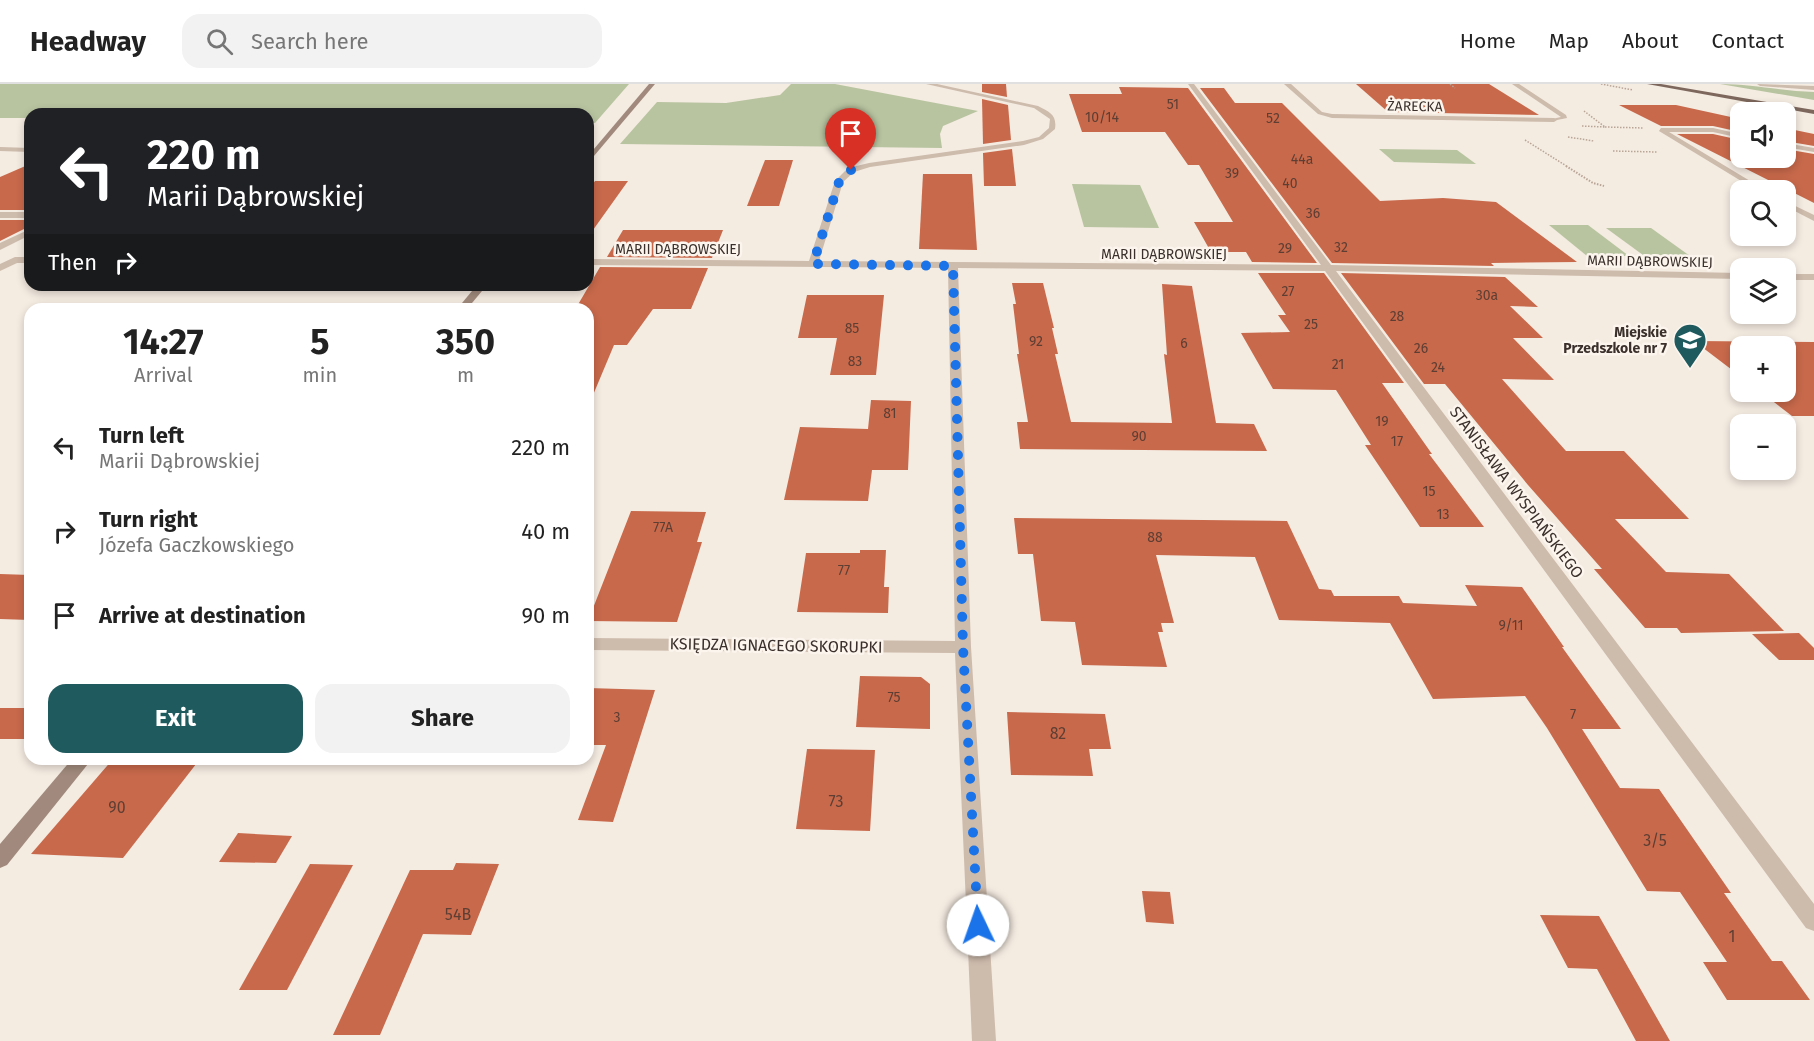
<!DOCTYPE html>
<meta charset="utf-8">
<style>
body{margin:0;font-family:"Fira Sans",sans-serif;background:#f2f2f2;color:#222;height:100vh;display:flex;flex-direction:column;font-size:22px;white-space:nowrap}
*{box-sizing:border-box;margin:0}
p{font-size:20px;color:#767676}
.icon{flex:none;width:33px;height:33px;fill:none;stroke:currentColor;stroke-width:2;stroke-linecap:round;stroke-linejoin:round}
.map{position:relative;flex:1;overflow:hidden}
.sheet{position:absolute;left:24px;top:219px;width:570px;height:462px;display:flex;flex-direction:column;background:#fff;border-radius:18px;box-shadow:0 3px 9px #0003}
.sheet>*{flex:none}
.top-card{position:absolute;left:24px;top:24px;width:570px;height:183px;border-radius:18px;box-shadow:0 3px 9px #0003;background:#202124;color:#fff;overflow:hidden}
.buttons{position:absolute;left:1730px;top:18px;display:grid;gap:12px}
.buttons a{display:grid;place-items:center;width:66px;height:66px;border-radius:12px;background:#fff;box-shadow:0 3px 9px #0003;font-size:30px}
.pin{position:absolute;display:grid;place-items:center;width:51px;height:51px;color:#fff;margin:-62px -26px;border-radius:50% 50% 50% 0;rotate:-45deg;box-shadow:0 0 6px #0007}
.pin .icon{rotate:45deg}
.me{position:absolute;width:66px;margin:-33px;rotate:357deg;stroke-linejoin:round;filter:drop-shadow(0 0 4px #0008)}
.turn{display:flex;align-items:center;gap:21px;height:126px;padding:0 24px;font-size:27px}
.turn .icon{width:78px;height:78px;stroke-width:2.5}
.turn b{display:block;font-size:42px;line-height:51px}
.then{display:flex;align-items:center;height:57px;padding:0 24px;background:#0003;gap:12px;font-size:22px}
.eta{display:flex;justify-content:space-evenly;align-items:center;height:102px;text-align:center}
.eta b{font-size:36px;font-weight:700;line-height:42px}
.primary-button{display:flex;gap:12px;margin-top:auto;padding:12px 24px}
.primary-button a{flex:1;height:69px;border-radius:18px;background:#1f5a5e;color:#fff;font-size:24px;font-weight:700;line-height:69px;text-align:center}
.primary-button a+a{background:#f2f2f2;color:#222}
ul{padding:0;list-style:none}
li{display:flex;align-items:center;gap:18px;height:84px;padding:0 24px}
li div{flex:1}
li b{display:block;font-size:22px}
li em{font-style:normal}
header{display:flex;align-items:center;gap:36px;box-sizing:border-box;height:84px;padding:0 30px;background:#fff;border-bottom:2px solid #e0e0e0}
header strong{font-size:28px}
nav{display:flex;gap:33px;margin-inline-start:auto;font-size:21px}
.search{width:420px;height:54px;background:#f2f2f2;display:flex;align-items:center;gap:15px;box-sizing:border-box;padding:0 21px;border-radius:18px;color:#767676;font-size:22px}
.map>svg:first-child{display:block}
.green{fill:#b8c4a0}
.building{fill:#c8694b}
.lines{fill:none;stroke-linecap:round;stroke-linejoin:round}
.path-far1{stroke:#b9a596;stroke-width:1.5;stroke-dasharray:1.5 1.5;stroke-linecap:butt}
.path{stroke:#b9a596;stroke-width:2;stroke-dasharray:1.5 1.5;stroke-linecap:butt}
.lane{fill:#cdbbac;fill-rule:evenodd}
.street{fill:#cdbbac;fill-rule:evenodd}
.secondary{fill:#a18a7d;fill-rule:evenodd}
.primary{fill:#7d675c;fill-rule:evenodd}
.route{stroke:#1a73e8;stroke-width:10;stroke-dasharray:0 18}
.labels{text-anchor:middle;stroke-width:5;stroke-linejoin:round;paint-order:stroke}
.number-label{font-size:14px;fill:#5e3e33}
.far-street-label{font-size:14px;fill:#3b302b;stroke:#fbf5ee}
.far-poi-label{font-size:14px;font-weight:bold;fill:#3b302b;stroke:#fbf5ee;text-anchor:end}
.street-label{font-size:16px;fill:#3b302b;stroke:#fbf5ee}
.near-number-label{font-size:16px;fill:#5e3e33}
</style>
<header>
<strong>Headway</strong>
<div class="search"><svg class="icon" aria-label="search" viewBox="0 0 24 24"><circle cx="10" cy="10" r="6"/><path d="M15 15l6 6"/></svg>Search here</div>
<nav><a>Home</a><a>Map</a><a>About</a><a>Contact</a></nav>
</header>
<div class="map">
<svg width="1814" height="957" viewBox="0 0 1814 957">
<rect width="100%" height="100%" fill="#f4ebe1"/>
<g class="green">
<polygon points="0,0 629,0 595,39 588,38 588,30 30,30 30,34 0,34"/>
<polygon points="791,0 835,0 978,27 943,42 940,50 942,64 620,60 657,18 726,19 780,11"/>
<path d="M1720 0C1752 0 1782 7 1814 8V16Z"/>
<polygon points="1379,65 1457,66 1476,80 1394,78"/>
<polygon points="1072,100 1140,101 1159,144 1084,143"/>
<polygon points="1549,141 1588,141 1629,172 1587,172"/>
<polygon points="1606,144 1651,144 1690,172 1643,171"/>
</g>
<g class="building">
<polygon points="982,0 1006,0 1007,13 982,8"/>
<polygon points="1356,0 1489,0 1539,31 1388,28"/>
<polygon points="1119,3 1188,4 1317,179 1252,178 1246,168 1211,168 1194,138 1233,138 1199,81 1188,81 1165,48 1082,48 1069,10 1122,10"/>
<polygon points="1200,4 1224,4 1235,19 1282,19 1380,117 1443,114 1496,118 1577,178 1491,179 1494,182 1332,179"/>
<polygon points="982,15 1008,21 1011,56 983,60"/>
<polygon points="1619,21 1676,21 1740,35 1740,48 1713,42 1661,42"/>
<polygon points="1785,44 1814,50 1814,62 1785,57"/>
<polygon points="1677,50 1713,50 1740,56 1740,74 1785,74 1785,65 1814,70 1814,119"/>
<polygon points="1012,65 1016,102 984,102 983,69"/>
<polygon points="765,76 793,76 779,122 747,122"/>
<polygon points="30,80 30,126 0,126 0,93"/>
<polygon points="923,90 972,90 977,166 919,165"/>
<polygon points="595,97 628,97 588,153 588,106"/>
<polygon points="0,136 30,136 30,142 0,157"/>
<polygon points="623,146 723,146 712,174 607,173"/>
<polygon points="600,183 708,184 691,225 653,225 627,261 614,261 588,323 588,224 576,224"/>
<polygon points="1258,189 1324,189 1404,299 1382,299 1432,370 1429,370 1484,443 1420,443 1365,361 1371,361 1336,306 1273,305 1241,249 1290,248 1278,231 1286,231"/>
<polygon points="1341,189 1505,193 1538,223 1510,222 1543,254 1513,254 1554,296 1502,295 1566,367 1624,367 1689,435 1615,435 1666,488 1729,490 1784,547 1681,549 1677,544 1645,544 1594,485 1602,485 1528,401 1445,300 1424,300"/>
<polygon points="1012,199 1043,199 1054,244 1052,244 1058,270 1055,270 1071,338 1172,339 1164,270 1167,271 1162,200 1192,202 1216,339 1254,340 1267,367 1020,365 1017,338 1028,338 1017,270 1019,270 1013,220 1016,220"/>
<polygon points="807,211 884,211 876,291 830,291 837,254 798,254"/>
<polygon points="1694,257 1814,258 1814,332 1792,332 1761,308 1785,308 1785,262 1740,262 1740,292"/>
<polygon points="871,316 911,317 908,386 872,386 868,417 784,416 800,343 868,345"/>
<polygon points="631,427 706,428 697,458 702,458 677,538 588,537"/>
<polygon points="1014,434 1287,437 1319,505 1331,506 1334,512 1399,512 1403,519 1477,522 1465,501 1522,503 1564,563 1562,563 1621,645 1582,645 1620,704 1659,705 1731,809 1724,809 1772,877 1782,877 1810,916 1727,916 1703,878 1727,878 1680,808 1647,807 1547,644 1525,612 1433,615 1390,539 1279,536 1255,473 1156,471 1174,539 1161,539 1163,548 1158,548 1167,583 1082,581 1075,538 1041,537 1033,470 1018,470"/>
<polygon points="860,466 886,466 884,503 889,503 888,529 797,528 806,469 860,469"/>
<polygon points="0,490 30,491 30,536 0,535"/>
<polygon points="1799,549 1814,564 1814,576 1779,576 1752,550"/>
<polygon points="860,592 921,593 930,600 930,645 856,643"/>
<polygon points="588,604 655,606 613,738 578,736 606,661 588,661"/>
<rect x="0" y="624" width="30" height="31"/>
<polygon points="1007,628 1105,630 1111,665 1089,665 1093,692 1011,691"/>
<polygon points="807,665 875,666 870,747 796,745"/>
<polygon points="113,675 200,675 123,774 31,770"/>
<polygon points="238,749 292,752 276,779 219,778"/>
<polygon points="456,779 499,780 471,851 423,850 380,951 333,951 410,786 453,786"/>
<polygon points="310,780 353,781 287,906 239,906"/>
<polygon points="1142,807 1170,808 1174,840 1146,838"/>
<polygon points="1540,831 1599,832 1670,957 1636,957 1597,885 1568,884"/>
</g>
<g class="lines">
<g class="path-far1">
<polyline points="1450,0 1455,4"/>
<polyline points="1601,0 1633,6"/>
<polyline points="1582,42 1605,43 1584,27"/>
<polyline points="1605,43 1644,44"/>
<polyline points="1568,53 1594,57"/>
<polyline points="1525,56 1568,83"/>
<polyline points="1613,67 1657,68"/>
</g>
<polyline class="path" points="1566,82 1593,99 1604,102"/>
<g class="lane">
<polygon points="1512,0 1519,0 1566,31 1567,34 1552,37 1552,35 1561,33"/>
<polygon points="30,145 30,151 0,166 0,159"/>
</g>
<g class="street">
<path d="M926 0H937L1038 22C1050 28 1057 31 1055 45L1043 55 1024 61 870 83 854 88 843 98 819 177 1321 181 1188 0H1194L1331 181 1740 189V195L1336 187 1814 820V847L1806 844 1325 187 958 184 971 563 996 957H972L955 569 588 566V554L955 557 948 184 588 181V175L809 177 835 97 848 84 869 79 1023 57 1039 53 1049 44 1050 35 1034 24Z"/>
<polygon points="1284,0 1291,0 1322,28 1332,30 1554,34 1557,36 1554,38 1332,34 1318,30"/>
<polygon points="1757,0 1814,2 1814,6 1760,2"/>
<polygon points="1661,44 1713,44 1740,50 1740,54 1713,48 1669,48 1765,106 1756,106 1659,47"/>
<polygon points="1785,59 1814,64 1814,68 1785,63"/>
<polygon points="0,63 30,64 30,68 0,67"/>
<polygon points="1785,117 1814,131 1814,137 1785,122"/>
<rect x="0" y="128" width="30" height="6"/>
<polygon points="30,173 30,179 17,179 0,187 0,180 15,173"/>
<rect x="1785" y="190" width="29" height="6"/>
</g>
<g class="secondary">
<polygon points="649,0 655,0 588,79 588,72"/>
<polygon points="477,201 487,201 467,225 457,225"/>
<polygon points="72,675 92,675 7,781 0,784 0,760"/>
</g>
<polygon class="primary" points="1647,0 1661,0 1814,26 1814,30"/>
</g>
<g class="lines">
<polyline class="route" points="851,86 839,98 813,180 953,182 963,563 978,841"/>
</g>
<defs>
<symbol id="school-pin" viewBox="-11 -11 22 30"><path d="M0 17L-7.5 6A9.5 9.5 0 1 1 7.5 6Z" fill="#1f5a5e" stroke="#fbf5ee"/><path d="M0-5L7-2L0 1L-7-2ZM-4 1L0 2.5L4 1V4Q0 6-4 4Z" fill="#fff"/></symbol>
</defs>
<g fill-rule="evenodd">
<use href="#school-pin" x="1671" y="237" width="38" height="52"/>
</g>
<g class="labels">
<g class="number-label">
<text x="1173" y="25">51</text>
<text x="1102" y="38">10/14</text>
<text x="1273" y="39">52</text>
<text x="1302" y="80">44a</text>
<text x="1232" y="94">39</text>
<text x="1290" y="104">40</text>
<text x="1313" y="134">36</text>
<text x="1341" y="168">32</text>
<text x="1285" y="169">29</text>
<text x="1288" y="212">27</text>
<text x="1487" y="216">30a</text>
<text x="1397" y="237">28</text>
<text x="1311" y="245">25</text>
<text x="852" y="249">85</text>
<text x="1036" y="262">92</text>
<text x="1184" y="264">6</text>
<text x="1421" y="269">26</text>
<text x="855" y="282">83</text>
<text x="1338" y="285">21</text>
<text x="1438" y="288">24</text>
<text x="890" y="334">81</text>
<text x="1382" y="342">19</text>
<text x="1139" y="357">90</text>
<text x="1397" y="362">17</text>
<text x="1429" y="412">15</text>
<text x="1443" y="435">13</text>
<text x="663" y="448">77A</text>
<text x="1155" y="458">88</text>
<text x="844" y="491">77</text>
<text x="1511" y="546">9/11</text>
<text x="894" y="618">75</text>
<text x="1573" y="635">7</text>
<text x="617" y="638">3</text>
</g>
<g class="far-street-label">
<text transform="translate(1415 22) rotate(1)" y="5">ŻARECKA</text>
<text x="678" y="170">MARII DĄBROWSKIEJ</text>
<text x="1164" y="175">MARII DĄBROWSKIEJ</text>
<text transform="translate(1650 177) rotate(1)" y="5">MARII DĄBROWSKIEJ</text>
</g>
<g class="far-poi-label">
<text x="1667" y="253">Miejskie<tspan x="1667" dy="16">Przedszkole nr 7</tspan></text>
</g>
<g class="street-label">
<text transform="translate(1517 408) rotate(53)" y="6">STANISŁAWA WYSPIAŃSKIEGO</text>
<text transform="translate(776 561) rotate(1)" y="6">KSIĘDZA IGNACEGO SKORUPKI</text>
</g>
<g class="near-number-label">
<text x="1058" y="655">82</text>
<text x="836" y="723">73</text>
<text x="117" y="729">90</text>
<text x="1655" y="762">3/5</text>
<text x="458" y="836">54B</text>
<text x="1732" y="858">1</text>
</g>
</g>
</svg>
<div class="buttons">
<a><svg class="icon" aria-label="sound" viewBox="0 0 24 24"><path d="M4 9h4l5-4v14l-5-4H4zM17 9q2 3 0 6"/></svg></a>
<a><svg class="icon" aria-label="search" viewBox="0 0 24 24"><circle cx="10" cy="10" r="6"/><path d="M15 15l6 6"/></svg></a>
<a><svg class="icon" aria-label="layers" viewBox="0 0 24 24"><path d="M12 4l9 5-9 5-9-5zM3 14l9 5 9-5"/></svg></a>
<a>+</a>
<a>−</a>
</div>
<div class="pin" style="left:851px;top:86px;background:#d93025"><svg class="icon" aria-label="arrive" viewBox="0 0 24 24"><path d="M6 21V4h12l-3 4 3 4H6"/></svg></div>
<svg class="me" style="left:978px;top:841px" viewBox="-20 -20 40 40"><circle r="19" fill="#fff"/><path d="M0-13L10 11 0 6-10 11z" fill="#1a73e8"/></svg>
<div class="top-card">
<div class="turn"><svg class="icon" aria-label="left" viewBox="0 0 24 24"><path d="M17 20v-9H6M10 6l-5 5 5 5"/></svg><div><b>220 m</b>Marii Dąbrowskiej</div></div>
<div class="then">Then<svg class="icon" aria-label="right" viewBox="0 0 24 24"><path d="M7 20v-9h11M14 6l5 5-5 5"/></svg></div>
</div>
<section class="sheet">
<div class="eta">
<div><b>14:27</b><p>Arrival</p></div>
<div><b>5</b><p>min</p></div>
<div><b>350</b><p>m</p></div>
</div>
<ul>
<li><svg class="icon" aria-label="left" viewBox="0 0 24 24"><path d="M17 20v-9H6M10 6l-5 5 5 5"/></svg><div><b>Turn left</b><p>Marii Dąbrowskiej</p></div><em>220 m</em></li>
<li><svg class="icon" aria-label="right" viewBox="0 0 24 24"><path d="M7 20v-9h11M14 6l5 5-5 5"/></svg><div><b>Turn right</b><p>Józefa Gaczkowskiego</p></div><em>40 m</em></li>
<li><svg class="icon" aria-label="arrive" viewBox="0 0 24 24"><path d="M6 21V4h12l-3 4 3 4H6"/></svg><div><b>Arrive at destination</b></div><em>90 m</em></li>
</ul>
<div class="primary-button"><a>Exit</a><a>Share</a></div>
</section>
</div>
